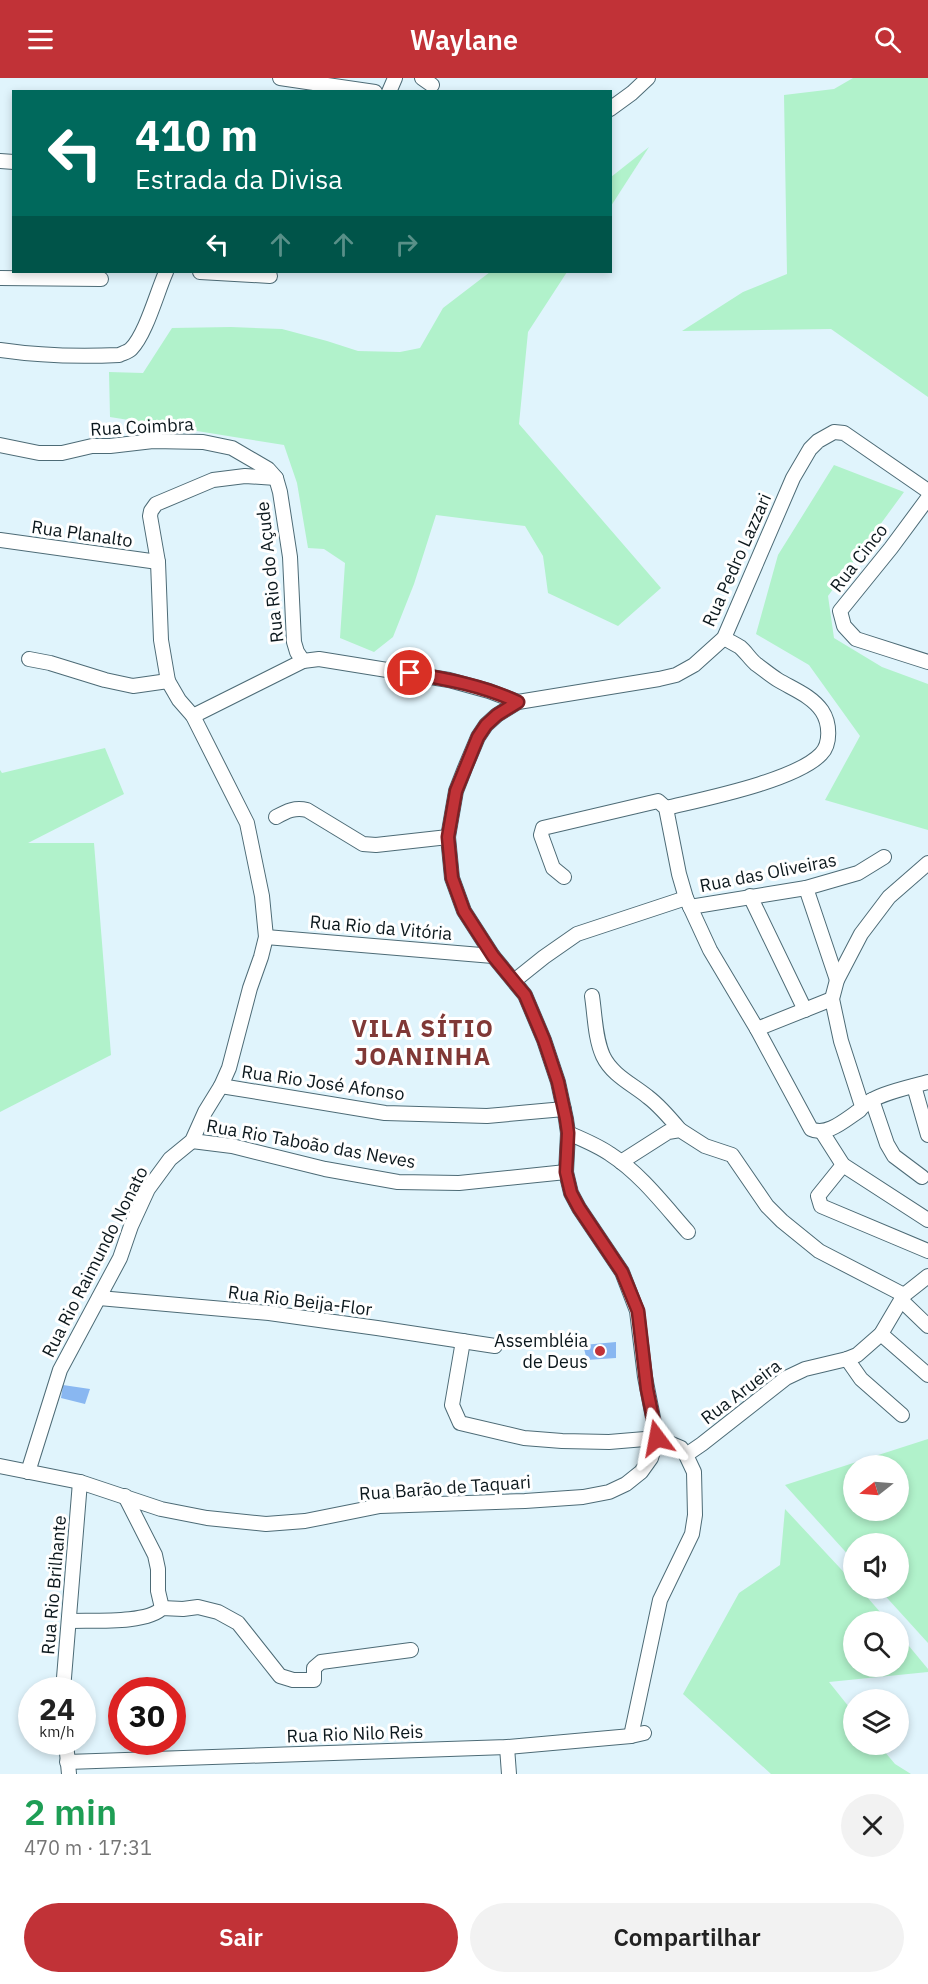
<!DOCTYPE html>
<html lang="pt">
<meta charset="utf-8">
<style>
body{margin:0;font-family:"IBM Plex Sans",sans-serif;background:#f2f2f2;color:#222;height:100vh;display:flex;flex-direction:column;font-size:22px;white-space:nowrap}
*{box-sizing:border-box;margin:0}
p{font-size:20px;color:#767676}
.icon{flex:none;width:33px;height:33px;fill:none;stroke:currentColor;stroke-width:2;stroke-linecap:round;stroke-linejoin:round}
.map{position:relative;height:1696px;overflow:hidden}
.sheet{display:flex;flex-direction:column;background:#fff;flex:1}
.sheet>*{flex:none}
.hud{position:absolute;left:12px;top:12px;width:600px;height:183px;border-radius:0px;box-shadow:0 3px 9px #0003;background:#00695c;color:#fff;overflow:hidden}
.needle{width:39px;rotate:253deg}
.tools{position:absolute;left:843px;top:1377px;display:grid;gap:12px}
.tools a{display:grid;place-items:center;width:66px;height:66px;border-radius:50%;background:#fff;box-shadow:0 3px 9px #0003;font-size:30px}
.speed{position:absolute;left:18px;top:1599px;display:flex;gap:12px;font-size:30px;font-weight:700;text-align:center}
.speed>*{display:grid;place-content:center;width:78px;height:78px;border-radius:50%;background:#fff;box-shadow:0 3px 9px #0003;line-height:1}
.speed small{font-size:15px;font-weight:400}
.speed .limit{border:9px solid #d22;background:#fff;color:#111}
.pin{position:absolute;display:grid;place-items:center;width:51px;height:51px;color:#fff;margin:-26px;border:3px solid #fff;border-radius:50%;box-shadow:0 2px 6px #0007}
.me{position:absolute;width:66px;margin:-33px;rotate:347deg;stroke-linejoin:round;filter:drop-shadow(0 0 4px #0008)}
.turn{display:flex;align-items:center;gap:21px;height:126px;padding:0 24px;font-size:27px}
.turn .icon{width:78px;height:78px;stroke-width:2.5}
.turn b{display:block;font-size:42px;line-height:51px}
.lanes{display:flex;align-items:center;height:57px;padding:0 24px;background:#0003;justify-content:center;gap:30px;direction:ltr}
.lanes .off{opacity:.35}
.round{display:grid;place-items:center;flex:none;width:63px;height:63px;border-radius:32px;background:#f2f2f2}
.overview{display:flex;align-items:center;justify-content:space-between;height:102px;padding:0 24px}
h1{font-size:36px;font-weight:600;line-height:45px;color:#1e9e55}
.action{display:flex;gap:12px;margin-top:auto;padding:12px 24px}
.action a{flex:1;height:69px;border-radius:36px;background:#c13237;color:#fff;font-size:24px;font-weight:600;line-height:69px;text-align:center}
.action a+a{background:#f2f2f2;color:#222}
header{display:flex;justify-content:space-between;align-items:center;height:78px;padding:0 24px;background:#c13237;color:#fff;font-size:27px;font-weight:600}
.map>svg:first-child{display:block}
.green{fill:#b1f2cb;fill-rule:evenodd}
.building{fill:#89b7f1}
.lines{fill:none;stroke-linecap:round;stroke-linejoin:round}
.minor-casing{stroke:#4d6b76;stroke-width:16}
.minor{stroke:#fff;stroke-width:14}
.route-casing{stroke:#7d2024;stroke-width:15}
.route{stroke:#c13237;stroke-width:10}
.poi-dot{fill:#c13237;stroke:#fff;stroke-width:2}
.labels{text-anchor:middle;stroke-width:6;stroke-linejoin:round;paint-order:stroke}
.street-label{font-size:18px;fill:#0c181d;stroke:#fff}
.poi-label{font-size:18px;fill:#0c181d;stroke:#fff;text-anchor:end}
.district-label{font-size:24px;font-weight:bold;letter-spacing:1.5px;fill:#803836;stroke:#fff}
</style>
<header><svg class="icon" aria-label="menu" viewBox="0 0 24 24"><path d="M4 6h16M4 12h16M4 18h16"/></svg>Waylane<svg class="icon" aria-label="search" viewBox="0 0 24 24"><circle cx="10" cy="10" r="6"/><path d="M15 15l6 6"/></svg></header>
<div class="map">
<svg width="928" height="1696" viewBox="0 0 928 1696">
<rect width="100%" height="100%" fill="#e0f4fc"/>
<g class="green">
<polygon points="853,0 928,0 928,319 831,251 682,253 743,214 787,196 784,17 834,11"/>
<polygon points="649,69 611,128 611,99"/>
<polygon points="490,194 567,194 528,254 519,346 661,510 618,548 548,515 543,478 525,448 436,437 414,506 393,559 374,574 340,560 345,485 324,471 308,470 297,405 284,367 110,339 109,294 143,295 172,250 231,249 282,251 327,263 358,273 400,274 420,270 443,230"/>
<polygon points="834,387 904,414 828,518 834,560 882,589 928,606 928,752 825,722 860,658 809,587 756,556 778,477"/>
<polygon points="105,670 124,716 28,765 94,765 111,977 0,1034 0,692 2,695"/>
<path d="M928 1361V1565L879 1511 898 1510V1466H854L853 1482 785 1407ZM854 1388H898V1432H854Z"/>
<polygon points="785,1431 853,1504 854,1510 860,1511 888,1543 854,1544 854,1588 898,1588 899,1556 928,1591 928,1594 829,1604 853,1634 854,1666 879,1667 895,1686 911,1696 771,1696 683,1616 739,1515 780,1487"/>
</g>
<g class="building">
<polygon points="616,1264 616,1280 587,1282 583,1267"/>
<polygon points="63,1307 90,1311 85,1326 61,1320"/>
</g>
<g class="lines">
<defs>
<g id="minor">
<polyline points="280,0 375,14"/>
<polyline points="422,0 432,7"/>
<polyline points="389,14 395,0"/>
<polyline points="610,31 632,15 648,0"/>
<polyline points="0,83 14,84"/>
<polyline points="200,194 270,198"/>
<polyline points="0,200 101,201"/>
<path d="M0 272C41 278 77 279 119 277 123 275 128 274 131 271 146 256 157 214 166 194"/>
<polyline points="0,367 39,375 62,375 92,368 110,368 153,363 203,364 232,370 268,391 276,400 280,414 290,479 294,564 297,574 303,583"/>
<polyline points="928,420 891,470 840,533 844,548 856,561 928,584"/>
<polyline points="0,462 158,484"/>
<polyline points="29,581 50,585 105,602 133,608 168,603"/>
<polyline points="193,638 303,583 319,581 449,602 489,613 518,624"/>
<path d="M666 730C703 721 795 703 821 676 831 666 830 645 822 633 812 618 793 611 778 602 770 597 763 591 756 586 750 581 746 574 740 569 735 566 729 563 724 560"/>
<path d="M276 739C287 733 295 729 307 732L363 766 376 767 448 759"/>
<path d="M564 799 553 790 541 757 543 750 658 723 666 730 679 796 686 820 710 872 757 951 811 1051C827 1059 846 1041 860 1032 869 1017 911 1009 928 1004"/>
<polyline points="806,810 837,902"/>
<polyline points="750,818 805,932"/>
<polyline points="690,829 806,810 858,795 884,779"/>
<polyline points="266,859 493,878"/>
<polyline points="514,903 544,879 577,856 686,820"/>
<path d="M592 918C595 938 595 960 603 978 612 997 632 1006 648 1019 660 1028 670 1040 680 1052"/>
<polyline points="757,951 832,921"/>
<polyline points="221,1008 385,1035 487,1038 564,1031"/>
<polyline points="914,1008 928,1057"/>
<polyline points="872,1022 887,1066 894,1078 922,1099"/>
<polyline points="862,1028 841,963 832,921 837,902 861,856 889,819 928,785"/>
<polyline points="822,1054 843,1087 928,1142"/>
<path d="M568 1055C582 1061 597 1067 610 1076 641 1096 664 1127 688 1154"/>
<polyline points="192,1063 232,1068 325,1091 398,1104 459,1105 566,1094"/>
<polyline points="621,1084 668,1054 680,1052 705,1068 732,1077 767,1128 782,1143 819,1173 904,1217"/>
<polyline points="843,1087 818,1118 821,1128 928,1173"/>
<polyline points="99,1220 269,1235 377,1250 495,1268"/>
<polyline points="901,1222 928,1248"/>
<polyline points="881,1256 928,1297"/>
<polyline points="463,1263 452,1327 460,1345 524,1360 562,1363 609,1364 657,1360 681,1370 686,1377 694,1394 695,1437 692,1456 660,1522 631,1658"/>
<polyline points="847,1281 861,1301 902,1337"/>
<polyline points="657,1360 645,1299 637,1233 622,1194 579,1130 571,1115 566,1094 568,1055 566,1041 558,1004 544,962 525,917 493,878 464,833 452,800 448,759 456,713 465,690 478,659 486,647 497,637 518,624 659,601 676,597 694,587 724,560 793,400 810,371 818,363 834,354 844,355 928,413"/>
<polyline points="686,1377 702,1366 786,1300 805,1291 847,1281 857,1277 881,1256 904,1217 928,1198"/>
<polyline points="0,1388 80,1404 161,1431 207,1440 266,1446 305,1443 380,1428 525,1423 583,1419 609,1414 626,1406 641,1394 651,1380 657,1360"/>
<polyline points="28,1394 60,1292 120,1180 131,1148 148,1111 170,1081 192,1063 205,1034 221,1008 229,990 250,910 261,879 266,859 262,818 247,745 193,638 179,622 168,603 161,562 158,484 150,438 151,433 156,426 213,402 245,398 276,400"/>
<polyline points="125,1418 155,1477 158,1491 158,1513 162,1530"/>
<path d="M69 1543C91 1542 148 1546 162 1530L183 1531 198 1529 218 1534 238 1545 280 1598 293 1602H314V1590L321 1584 411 1572"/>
<polyline points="63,1612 80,1404"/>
<polyline points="66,1664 69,1696"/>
<polyline points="507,1669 509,1696"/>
<polyline points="67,1684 507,1669 631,1658 644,1655"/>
</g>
</defs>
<use href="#minor" class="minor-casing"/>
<use href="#minor" class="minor"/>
</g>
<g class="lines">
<defs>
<path id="route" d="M410 595C447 601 484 608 518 624L497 637 486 647 478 659 456 713 448 759 452 800 464 833 493 878 525 917 544 962 558 1004 566 1041 568 1055 566 1094 571 1115 579 1130 622 1194 638 1233 647 1311 657 1360"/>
</defs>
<use href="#route" class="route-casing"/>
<use href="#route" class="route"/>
</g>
<circle class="poi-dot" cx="600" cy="1273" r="6"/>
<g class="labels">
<g class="street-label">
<text transform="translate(142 349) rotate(-3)" y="6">Rua Coimbra</text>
<text transform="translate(82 456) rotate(8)" y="6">Rua Planalto</text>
<text transform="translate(859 480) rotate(-52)" y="6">Rua Cinco</text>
<text transform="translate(737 482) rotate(-66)" y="6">Rua Pedro Lazzari</text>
<text transform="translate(270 494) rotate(-96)" y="6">Rua Rio do Açude</text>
<text transform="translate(768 795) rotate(-11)" y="6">Rua das Oliveiras</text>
<text transform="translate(381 850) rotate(5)" y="6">Rua Rio da Vitória</text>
<text transform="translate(323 1005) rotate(8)" y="6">Rua Rio José Afonso</text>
<text transform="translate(311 1066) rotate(10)" y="6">Rua Rio Taboão das Neves</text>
<text transform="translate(95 1184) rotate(-63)" y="6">Rua Rio Raimundo Nonato</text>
<text transform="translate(300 1223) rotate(7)" y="6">Rua Rio Beija-Flor</text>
<text transform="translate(741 1314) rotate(-37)" y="6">Rua Arueira</text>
<text transform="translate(445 1410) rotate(-4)" y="6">Rua Barão de Taquari</text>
<text transform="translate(54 1507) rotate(-85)" y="6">Rua Rio Brilhante</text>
<text transform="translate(355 1656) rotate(-2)" y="6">Rua Rio Nilo Reis</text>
</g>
<g class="poi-label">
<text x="588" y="1269">Assembléia<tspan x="588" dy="21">de Deus</tspan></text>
</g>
<g class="district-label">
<text x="423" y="959">VILA SÍTIO<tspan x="423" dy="28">JOANINHA</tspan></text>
</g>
</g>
</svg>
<div class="tools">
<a><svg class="needle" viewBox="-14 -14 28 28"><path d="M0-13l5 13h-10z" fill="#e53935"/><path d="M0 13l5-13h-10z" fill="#767676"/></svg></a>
<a><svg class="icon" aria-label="sound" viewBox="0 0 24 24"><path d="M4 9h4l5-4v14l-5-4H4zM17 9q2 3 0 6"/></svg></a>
<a><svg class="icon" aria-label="search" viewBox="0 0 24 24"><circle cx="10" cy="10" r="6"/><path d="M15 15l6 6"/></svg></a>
<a><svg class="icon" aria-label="layers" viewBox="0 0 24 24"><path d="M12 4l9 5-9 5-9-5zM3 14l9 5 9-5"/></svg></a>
</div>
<div class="speed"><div>24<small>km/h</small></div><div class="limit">30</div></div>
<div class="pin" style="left:410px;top:595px;background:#d93025"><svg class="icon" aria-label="arrive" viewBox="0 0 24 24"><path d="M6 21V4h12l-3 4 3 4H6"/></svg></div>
<svg class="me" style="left:657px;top:1360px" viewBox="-20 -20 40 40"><path d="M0-17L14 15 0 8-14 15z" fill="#c13237" stroke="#fff" stroke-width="4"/></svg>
<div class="hud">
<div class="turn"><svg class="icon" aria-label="left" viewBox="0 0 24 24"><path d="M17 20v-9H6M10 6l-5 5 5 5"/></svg><div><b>410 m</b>Estrada da Divisa</div></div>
<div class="lanes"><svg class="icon" aria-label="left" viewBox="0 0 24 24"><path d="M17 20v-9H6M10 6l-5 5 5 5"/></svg><svg class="icon off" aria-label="ahead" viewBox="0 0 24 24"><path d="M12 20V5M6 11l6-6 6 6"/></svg><svg class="icon off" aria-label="ahead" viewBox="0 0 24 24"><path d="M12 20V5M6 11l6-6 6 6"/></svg><svg class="icon off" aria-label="right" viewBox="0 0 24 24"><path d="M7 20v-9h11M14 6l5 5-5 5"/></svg></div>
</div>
</div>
<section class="sheet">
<div class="overview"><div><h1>2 min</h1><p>470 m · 17:31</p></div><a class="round"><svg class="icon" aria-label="close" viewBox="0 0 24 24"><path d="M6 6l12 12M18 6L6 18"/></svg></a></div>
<div class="action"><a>Sair</a><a>Compartilhar</a></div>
</section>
